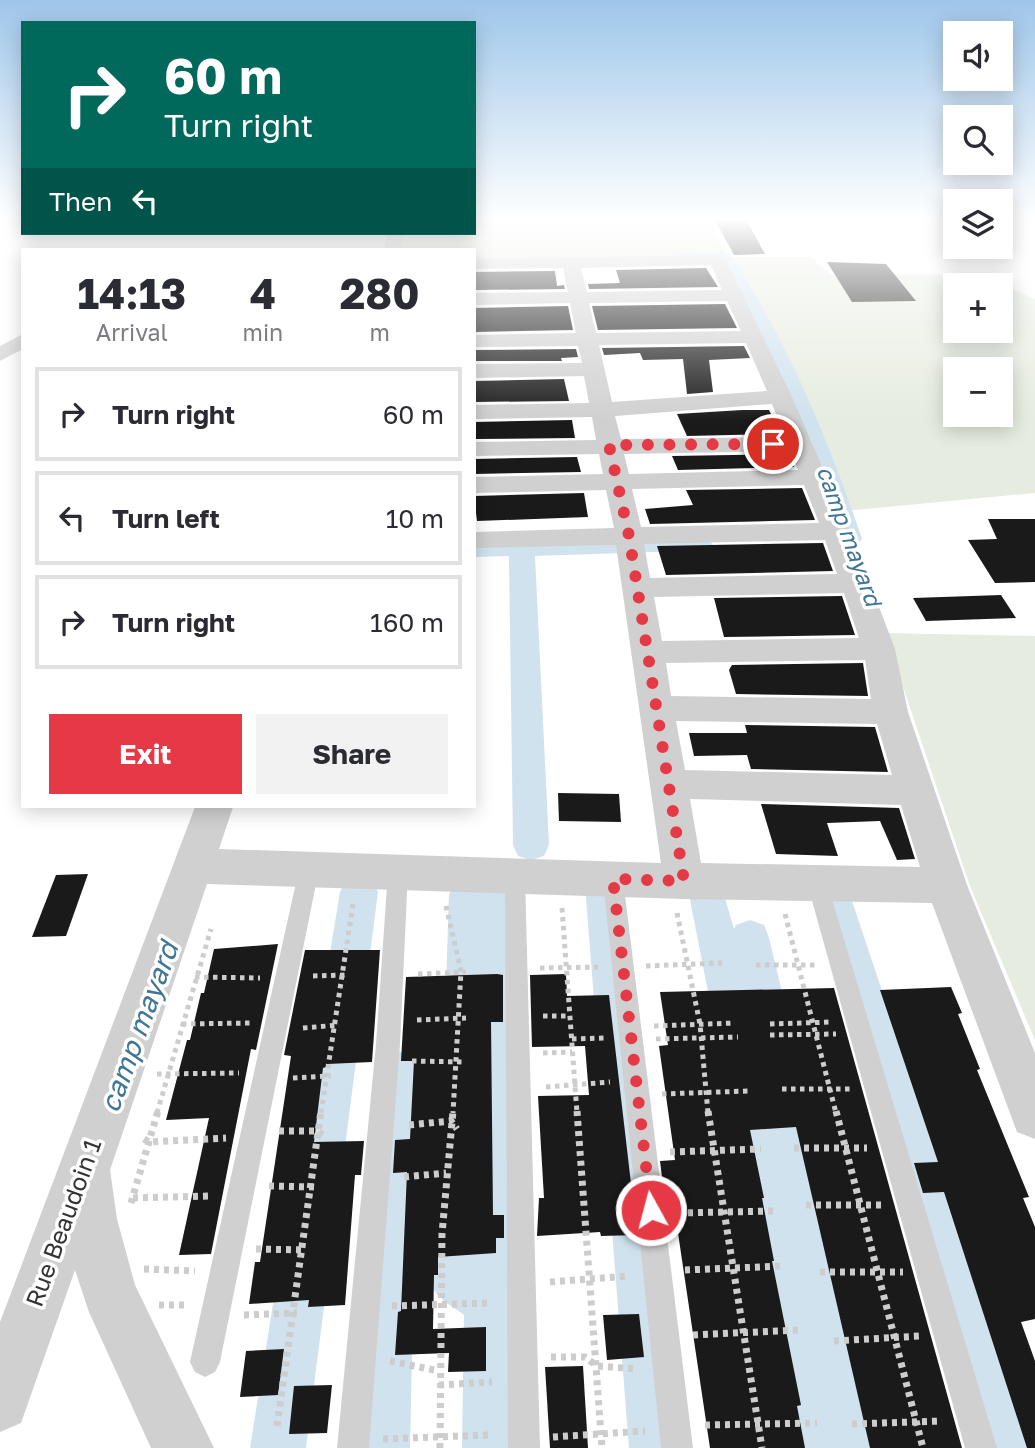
<!DOCTYPE html>
<meta charset="utf-8">
<style>
body{margin:0;font-family:"Golos Text",sans-serif;background:#f2f2f3;color:#2b2b33;height:100vh;display:flex;flex-direction:column;font-size:26px;white-space:nowrap}
*{box-sizing:border-box;margin:0}
p{font-size:23px;color:#7c7c81}
.icon{flex:none;width:38px;height:38px;fill:none;stroke:currentColor;stroke-width:2;stroke-linecap:round;stroke-linejoin:round}
.map{position:relative;flex:1;overflow:hidden}
.panel{position:absolute;left:21px;top:248px;width:455px;height:560px;display:flex;flex-direction:column;background:#fff;border-radius:0px;box-shadow:0 4px 18px #0003}
.panel>*{flex:none}
.banner{position:absolute;left:21px;top:21px;width:455px;height:214px;border-radius:0px;box-shadow:0 4px 18px #0003;background:#00695c;color:#fff;overflow:hidden}
.fabs{position:absolute;left:943px;top:21px;display:grid;gap:14px}
.fabs a{display:grid;place-items:center;width:70px;height:70px;border-radius:0px;background:#fff;box-shadow:0 4px 18px #0003;font-size:35px}
.pin{position:absolute;display:grid;place-items:center;width:60px;height:60px;color:#fff;margin:-30px;border:4px solid #fff;border-radius:50%;box-shadow:0 2px 7px #0007}
.me{position:absolute;width:77px;margin:-38px;rotate:353deg;stroke-linejoin:round;filter:drop-shadow(0 0 5px #0008)}
.turn{display:flex;align-items:center;gap:24px;height:147px;padding:0 28px;font-size:32px}
.turn .icon{width:91px;height:91px;stroke-width:2.5}
.turn b{display:block;font-size:49px;line-height:60px}
.then{display:flex;align-items:center;height:66px;padding:0 28px;background:#0003;gap:14px;font-size:26px}
.eta{display:flex;justify-content:space-evenly;align-items:center;height:119px;text-align:center}
.eta b{font-size:42px;font-weight:700;line-height:49px}
.cta{display:flex;gap:14px;margin-top:auto;padding:14px 28px}
.cta a{flex:1;height:80px;border-radius:0px;background:#e63946;color:#fff;font-size:28px;font-weight:700;line-height:80px;text-align:center}
.cta a+a{background:#f2f2f3;color:#2b2b33}
ul{padding:0;list-style:none}
li{display:flex;align-items:center;gap:21px;height:94px;margin:0 14px 10px;padding:0 14px;border:4px solid #e1e1e2;border-radius:0px}
li div{flex:1}
li b{display:block;font-size:26px}
li em{font-style:normal}
.map>svg:first-child{display:block}
.green{fill:#e6ecdf;fill-rule:evenodd}
.lines{fill:none;stroke-linecap:round;stroke-linejoin:round}
.canal{fill:#cfe2ee;fill-rule:evenodd}
.building{fill:#1a1a1a}
.path-far1{stroke:#cdcdcd;stroke-width:5;stroke-dasharray:4.5 4.5;stroke-linecap:butt}
.path{stroke:#cdcdcd;stroke-width:7;stroke-dasharray:5 5;stroke-linecap:butt}
.service{fill:#d0d0d0;fill-rule:evenodd}
.minor{fill:#d0d0d0;fill-rule:evenodd}
.route{stroke:#e63946;stroke-width:12;stroke-dasharray:0 21.6}
.labels{text-anchor:middle;stroke-width:7;stroke-linejoin:round;paint-order:stroke}
.water-label{font-size:23px;font-style:italic;fill:#3f7597;stroke:#fff}
.near-street-label{font-size:24px;fill:#333;stroke:#fff}
.near-water-label{font-size:28px;font-style:italic;fill:#3f7597;stroke:#fff}
</style>
<div class="map">
<svg width="1035" height="1448" viewBox="0 0 1035 1448">
<rect width="100%" height="100%" fill="#fff"/>
<g class="green">
<path d="M474 219H707L727 257H811L831 275 977 274 1035 299V493L844 511 724 257 474 261V250H399L403 233H474ZM956 285H1001V331H956ZM956 369H1001V415H956Z"/>
<polygon points="885,633 1035,636 1035,1040 970,886"/>
</g>
<g class="lines">
<g class="canal">
<path d="M724 252 730 254C787 340 829 441 862 539L858 544 849 547 840 544 836 539C807 442 766 351 719 262L679 263 671 258 679 253Z"/>
<polygon points="700,537 709,540 713,545 709,550 535,556 549,845 544,856 531,860 518,856 513,845 509,556 474,557 474,541"/>
<polygon points="359,876 372,880 378,892 340,1185 333,1202 316,1209 299,1202 292,1185 340,892 346,880"/>
<path d="M468 879 480 883 492 879 505 883C521 917 522 980 525 1018V1327L516 1346 518 1448H462L464 1315C455 1308 440 1300 434 1290 422 1269 426 1219 435 1197L452 1190 469 1197 476 1214V1224L483 1025 481 1030 466 1036 451 1030 445 1016 449 895 455 883Z"/>
<polygon points="605,881 618,885 624,897 685,1448 629,1448 586,897 592,885"/>
<polygon points="709,883 722,888 734,929 736,925 750,920 764,925 769,938 791,1029 785,1044 770,1050 754,1041 752,1047 737,1053 722,1047 716,1032 690,900 696,888"/>
<polygon points="833,884 846,889 852,901 1035,1448 979,1448 814,901 820,889"/>
<polygon points="396,1050 411,1057 418,1072 410,1448 354,1448 374,1072 381,1057"/>
<polygon points="781,1065 796,1072 803,1087 885,1448 795,1448 726,1090 732,1074 748,1068 764,1075 766,1072"/>
<polygon points="305,1235 323,1242 330,1260 306,1448 250,1448 280,1260 287,1242"/>
</g>
</g>
<g class="building">
<polygon points="720,219 746,219 765,254 734,255 715,220"/>
<polygon points="827,262 886,264 916,301 852,302"/>
<polygon points="706,268 718,287 589,289 588,284 620,283 616,270"/>
<polygon points="555,271 557,286 564,285 565,289 474,290 474,272"/>
<polygon points="725,304 737,328 598,330 592,306"/>
<polygon points="568,306 573,330 474,332 474,308"/>
<polygon points="744,346 750,358 709,360 713,392 687,394 683,359 643,360 640,353 604,355 602,348"/>
<polygon points="576,349 578,357 561,358 562,361 474,361 474,350"/>
<polygon points="564,379 569,401 474,402 474,381"/>
<polygon points="742,410 769,410 781,434 687,436 677,414"/>
<polygon points="572,420 575,438 474,439 474,422"/>
<polygon points="789,454 794,467 678,470 672,456"/>
<polygon points="577,457 581,472 474,474 474,459"/>
<polygon points="802,488 815,520 650,524 645,509 693,505 686,490"/>
<polygon points="584,493 588,517 477,521 474,496"/>
<polygon points="988,519 1035,519 1035,582 995,583 968,540 997,539"/>
<polygon points="823,543 833,571 666,575 657,546"/>
<polygon points="1001,595 1016,618 926,621 913,598"/>
<polygon points="842,596 855,635 724,637 714,598"/>
<polygon points="863,663 868,696 736,694 729,670 732,665"/>
<polygon points="745,725 875,727 888,772 751,769 747,755 694,756 689,733 747,733"/>
<polygon points="558,793 619,794 621,822 559,821"/>
<polygon points="761,804 899,808 915,859 897,860 880,821 827,823 838,856 776,854"/>
<polygon points="88,874 66,936 32,937 56,875"/>
<polygon points="278,944 256,1050 251,1049 211,1254 179,1255 209,1118 166,1120 187,1040 190,1040 201,993 204,993 214,949"/>
<polygon points="305,950 380,950 372,1062 327,1064 326,1067 323,1068 314,1142 364,1141 361,1175 355,1175 345,1305 308,1307 309,1300 249,1304 255,1262 260,1262 291,1056 284,1055"/>
<polygon points="497,974 503,975 503,1022 491,1022 493,1215 504,1215 504,1238 496,1238 496,1253 438,1257 438,1275 434,1275 433,1329 486,1327 486,1371 448,1372 449,1353 395,1355 398,1312 401,1311 407,1172 393,1173 395,1140 410,1139 414,1061 401,1061 406,977"/>
<polygon points="566,974 567,996 609,995 637,1235 601,1236 600,1232 537,1236 539,1198 544,1198 538,1096 589,1095 585,1046 532,1047 530,975"/>
<polygon points="951,987 962,1013 958,1014 980,1069 977,1070 1029,1197 1023,1198 1035,1227 1035,1319 1021,1322 1035,1361 1035,1448 1027,1448 944,1192 923,1193 914,1163 938,1162 880,990"/>
<polygon points="834,988 962,1448 870,1448 796,1127 750,1130 764,1198 762,1198 774,1261 772,1261 801,1405 797,1406 805,1448 710,1448 678,1233 669,1234 660,1161 675,1160 659,1046 668,1045 660,992"/>
<polygon points="639,1314 644,1357 607,1360 603,1315"/>
<polygon points="284,1349 278,1395 240,1397 246,1351"/>
<polygon points="583,1366 588,1448 550,1448 545,1367"/>
<polygon points="332,1385 327,1433 289,1434 294,1386"/>
</g>
<g class="lines">
<g class="path-far1">
<polyline points="446,906 461,971 453,1113"/>
<polyline points="562,908 577,1113"/>
<polyline points="677,913 700,1024 708,1113"/>
<polyline points="785,914 836,1113"/>
<polyline points="756,965 815,965"/>
<polyline points="646,966 722,963"/>
<polyline points="540,968 598,967"/>
<polyline points="418,974 466,972"/>
<polyline points="313,976 346,975"/>
<polyline points="195,977 260,978"/>
<polyline points="543,1016 570,1016"/>
<polyline points="417,1020 466,1018"/>
<polyline points="182,1024 250,1023"/>
<polyline points="770,1024 832,1022"/>
<polyline points="654,1026 735,1023"/>
<polyline points="303,1028 339,1025"/>
<polyline points="770,1035 836,1034"/>
<polyline points="572,1039 606,1038"/>
<polyline points="656,1039 738,1037"/>
<polyline points="543,1053 572,1052"/>
<polyline points="412,1061 466,1062"/>
<polyline points="157,1074 239,1073"/>
<polyline points="293,1078 331,1076"/>
<polyline points="546,1087 610,1082"/>
<polyline points="782,1089 851,1089"/>
<polyline points="662,1094 748,1091"/>
<polyline points="157,1113 211,929"/>
<polyline points="321,1113 353,904"/>
</g>
<g class="path">
<polyline points="577,1111 602,1448"/>
<polyline points="708,1111 762,1448"/>
<polyline points="836,1111 923,1448"/>
<polyline points="409,1125 451,1121 457,1129"/>
<polyline points="279,1131 317,1131 323,1135"/>
<polyline points="144,1139 149,1142 226,1138"/>
<polyline points="794,1148 867,1148"/>
<polyline points="670,1152 761,1149"/>
<polyline points="404,1177 446,1173"/>
<polyline points="269,1186 316,1187"/>
<polyline points="133,1198 211,1196"/>
<polyline points="131,1203 158,1111"/>
<polyline points="806,1205 882,1205"/>
<polyline points="678,1213 773,1211"/>
<polyline points="256,1249 306,1250"/>
<polyline points="144,1269 195,1271"/>
<polyline points="685,1270 784,1266"/>
<polyline points="820,1272 903,1272"/>
<polyline points="550,1282 629,1276"/>
<polyline points="159,1305 189,1305"/>
<polyline points="392,1306 490,1303"/>
<polyline points="244,1315 297,1313"/>
<polyline points="693,1335 798,1330"/>
<polyline points="834,1341 920,1336"/>
<polyline points="551,1357 585,1357 597,1366 637,1369"/>
<polyline points="390,1361 439,1371"/>
<polyline points="439,1385 492,1382"/>
<polyline points="852,1424 942,1421"/>
<polyline points="705,1425 817,1423"/>
<polyline points="277,1426 321,1111"/>
<polyline points="553,1437 645,1431"/>
<polyline points="383,1439 489,1435"/>
<polyline points="440,1448 442,1234 453,1111"/>
</g>
<g class="service">
<polygon points="309,860 316,863 319,869 220,1362 215,1372 205,1377 195,1372 190,1362 299,869 302,863"/>
<polygon points="398,863 405,866 408,872 400,1044 369,1448 337,1448 376,1044 388,872 391,866"/>
<polygon points="515,867 522,870 525,876 540,1448 508,1448 505,876 508,870"/>
<polygon points="613,870 620,873 623,879 693,1448 661,1448 603,879 606,873"/>
<polygon points="817,874 824,877 827,883 997,1448 965,1448 807,883 810,877"/>
</g>
<g class="minor">
<polygon points="387,233 403,233 400,250 384,250"/>
<path d="M717 255 726 260 792 397 852 536 895 649 908 712 967 885 1035 1053V1139L1017 1132 932 903 684 899 207 884 110 1170 117 1219 135 1285 214 1448H151L89 1312 75 1270 21 1423 0 1432V1322L195 807H233L219 849 661 863 616 545 474 548V532L614 528 606 490 474 493V477L603 474 599 454 474 456V442L596 440 592 417 474 419V405L589 403 584 376 474 378V364L582 363 578 346 474 347V335L576 333 570 303 474 305V293L568 292 563 268 474 269V259ZM711 265 722 290 587 292 581 268ZM727 301 741 331 596 333 589 303ZM746 343 767 391 612 402 599 345ZM772 404 785 437 621 439 615 416ZM791 451 798 470 629 474 624 454ZM804 485 819 523 641 527 632 489ZM825 540 837 574 650 578 644 544ZM844 593 859 638 662 641 654 597ZM865 660 871 699 671 696 666 663ZM676 721 877 724 892 775 685 770ZM690 799 901 805 920 867 701 863Z"/>
<polygon points="23,334 23,349 0,361 0,346"/>
</g>
</g>
<linearGradient id="sky" x2="0" y2="1"><stop stop-color="#9ec6ea"/><stop offset="0.52" stop-color="#fff"/><stop offset="1" stop-color="#fff" stop-opacity="0"/></linearGradient>
<rect width="1035" height="421" fill="url(#sky)"/>
<g class="lines">
<polyline class="route" points="651,1210 613,879 684,881 629,536 609,445 773,444"/>
</g>
<g class="labels">
<g class="water-label">
<text transform="translate(849 536) rotate(70)" y="8">camp mayard</text>
</g>
<g class="near-street-label">
<text transform="translate(64 1223) rotate(-70)" y="8">Rue Beaudoin 1</text>
</g>
<g class="near-water-label">
<text transform="translate(139 1027) rotate(-70)" y="10">camp mayard</text>
</g>
</g>
</svg>
<div class="fabs">
<a><svg class="icon" aria-label="sound" viewBox="0 0 24 24"><path d="M4 9h4l5-4v14l-5-4H4zM17 9q2 3 0 6"/></svg></a>
<a><svg class="icon" aria-label="search" viewBox="0 0 24 24"><circle cx="10" cy="10" r="6"/><path d="M15 15l6 6"/></svg></a>
<a><svg class="icon" aria-label="layers" viewBox="0 0 24 24"><path d="M12 4l9 5-9 5-9-5zM3 14l9 5 9-5"/></svg></a>
<a>+</a>
<a>−</a>
</div>
<div class="pin" style="left:773px;top:444px;background:#d93025"><svg class="icon" aria-label="arrive" viewBox="0 0 24 24"><path d="M6 21V4h12l-3 4 3 4H6"/></svg></div>
<svg class="me" style="left:651px;top:1210px" viewBox="-20 -20 40 40"><circle r="17" fill="#e63946" stroke="#fff" stroke-width="3"/><path d="M0-11L8 9 0 5-8 9z" fill="#fff"/></svg>
<div class="banner">
<div class="turn"><svg class="icon" aria-label="right" viewBox="0 0 24 24"><path d="M7 20v-9h11M14 6l5 5-5 5"/></svg><div><b>60 m</b>Turn right</div></div>
<div class="then">Then<svg class="icon" aria-label="left" viewBox="0 0 24 24"><path d="M17 20v-9H6M10 6l-5 5 5 5"/></svg></div>
</div>
<section class="panel">
<div class="eta">
<div><b>14:13</b><p>Arrival</p></div>
<div><b>4</b><p>min</p></div>
<div><b>280</b><p>m</p></div>
</div>
<ul>
<li><svg class="icon" aria-label="right" viewBox="0 0 24 24"><path d="M7 20v-9h11M14 6l5 5-5 5"/></svg><div><b>Turn right</b></div><em>60 m</em></li>
<li><svg class="icon" aria-label="left" viewBox="0 0 24 24"><path d="M17 20v-9H6M10 6l-5 5 5 5"/></svg><div><b>Turn left</b></div><em>10 m</em></li>
<li><svg class="icon" aria-label="right" viewBox="0 0 24 24"><path d="M7 20v-9h11M14 6l5 5-5 5"/></svg><div><b>Turn right</b></div><em>160 m</em></li>
</ul>
<div class="cta"><a>Exit</a><a>Share</a></div>
</section>
</div>
